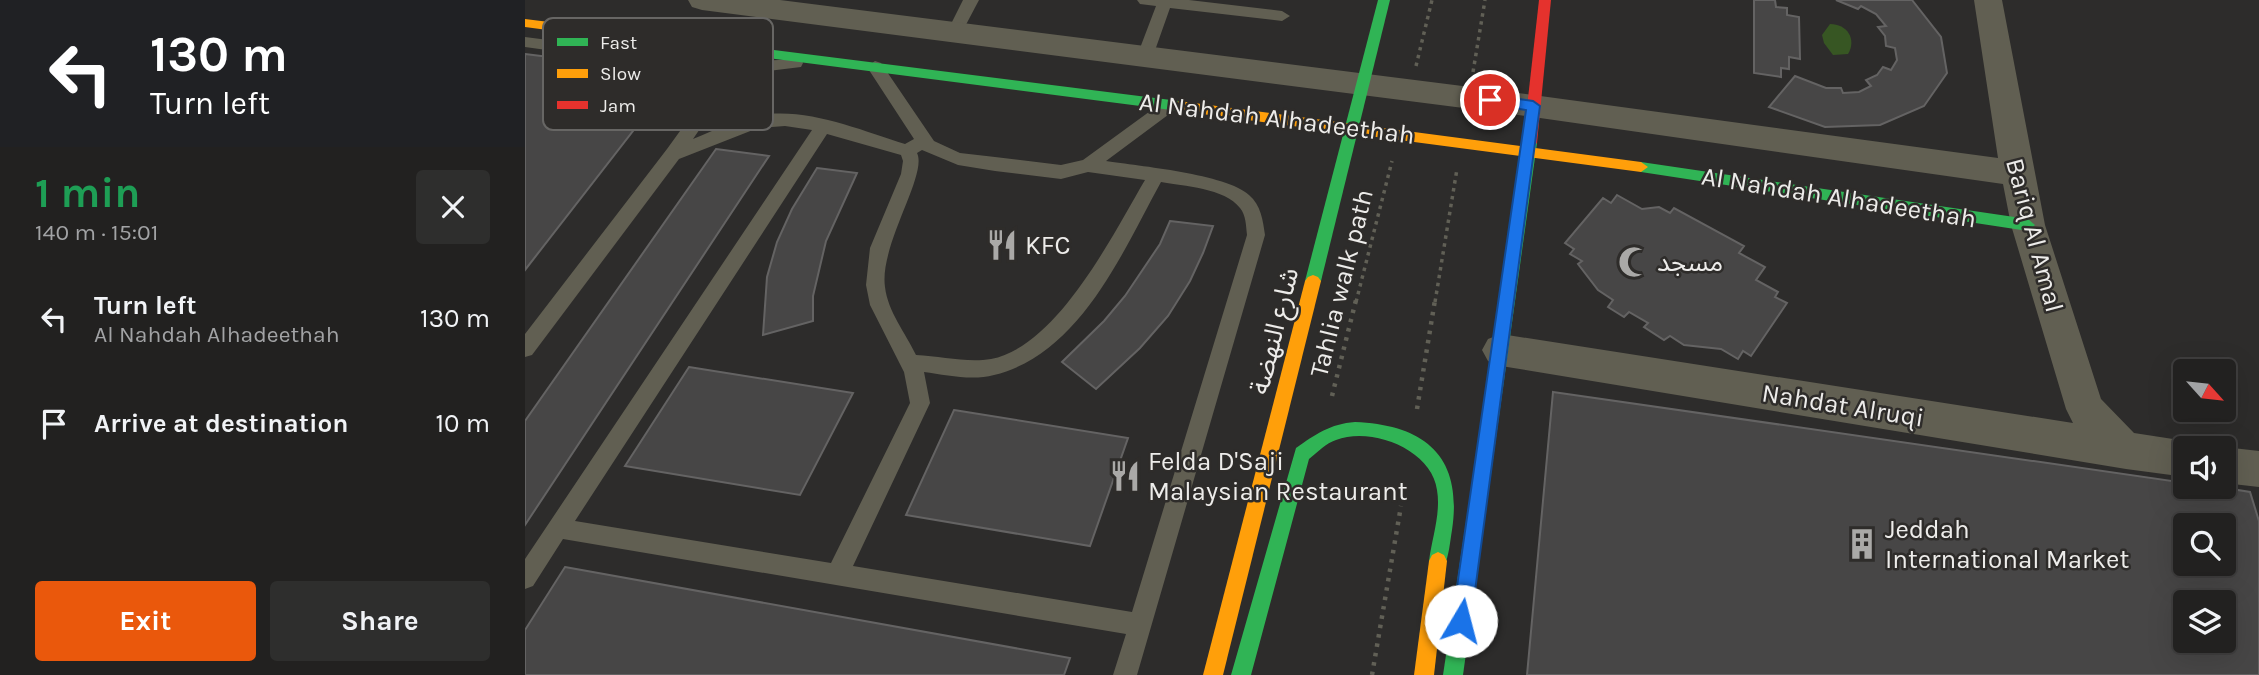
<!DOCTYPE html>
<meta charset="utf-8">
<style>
body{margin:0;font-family:Karla,"Noto Sans Arabic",sans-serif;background:#2e2e2d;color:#f1f3f6;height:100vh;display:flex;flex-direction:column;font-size:26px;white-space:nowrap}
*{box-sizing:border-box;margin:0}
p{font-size:23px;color:#a2a3a5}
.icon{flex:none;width:38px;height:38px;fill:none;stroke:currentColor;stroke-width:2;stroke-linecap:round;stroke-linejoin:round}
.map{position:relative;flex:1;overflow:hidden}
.panel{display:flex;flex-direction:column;background:#222120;width:525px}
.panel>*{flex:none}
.guide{background:#202124;color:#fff;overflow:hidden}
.needle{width:46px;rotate:117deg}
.tools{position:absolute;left:1648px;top:359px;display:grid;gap:14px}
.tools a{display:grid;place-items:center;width:63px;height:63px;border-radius:7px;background:#222120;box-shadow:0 7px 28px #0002,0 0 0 2px #3f3e3e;font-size:35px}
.pin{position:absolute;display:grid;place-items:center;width:60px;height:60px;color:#fff;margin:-30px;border:4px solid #fff;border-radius:50%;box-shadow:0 2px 7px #0007}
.me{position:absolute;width:77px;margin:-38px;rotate:8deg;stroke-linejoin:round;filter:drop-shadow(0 0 5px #0008)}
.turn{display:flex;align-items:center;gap:24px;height:147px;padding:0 35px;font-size:32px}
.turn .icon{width:91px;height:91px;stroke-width:2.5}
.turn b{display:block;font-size:49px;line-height:60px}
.round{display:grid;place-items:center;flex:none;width:74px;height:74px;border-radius:7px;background:#2e2e2d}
.overview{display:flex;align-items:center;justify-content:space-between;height:119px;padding:0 35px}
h1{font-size:42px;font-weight:700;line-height:52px;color:#1e9e55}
.cta{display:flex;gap:14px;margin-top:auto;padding:14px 35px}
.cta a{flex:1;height:80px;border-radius:7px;background:#ea580c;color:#fff;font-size:28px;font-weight:700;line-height:80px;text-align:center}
.cta a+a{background:#2e2e2d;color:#f1f3f6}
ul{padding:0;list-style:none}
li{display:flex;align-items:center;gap:21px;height:105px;padding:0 35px}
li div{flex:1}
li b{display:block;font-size:26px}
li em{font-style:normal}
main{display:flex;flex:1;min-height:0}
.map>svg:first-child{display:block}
.water{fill:#375623}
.building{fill:#474646;stroke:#646363;stroke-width:2;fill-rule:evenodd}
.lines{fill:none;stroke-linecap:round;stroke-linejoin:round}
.path-far1{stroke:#616056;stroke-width:3.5;stroke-dasharray:3.5 4.5;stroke-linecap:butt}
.path{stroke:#616056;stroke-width:4.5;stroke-dasharray:3.5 6;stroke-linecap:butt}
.lane{fill:#615f52;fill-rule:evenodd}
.street{fill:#615f52;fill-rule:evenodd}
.fast{fill:#30b455;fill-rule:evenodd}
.slow{fill:#ff9f0a;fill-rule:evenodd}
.jam{fill:#e5322d;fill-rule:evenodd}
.route{fill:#1a73e8;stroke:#114b97;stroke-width:2}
.labels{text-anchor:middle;stroke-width:5;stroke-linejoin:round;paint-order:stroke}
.street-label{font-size:26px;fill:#edecea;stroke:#2e2c2a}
.poi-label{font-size:26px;fill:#edecea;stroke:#2e2c2a;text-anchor:start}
.key{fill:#2e2c2a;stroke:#676664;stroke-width:2}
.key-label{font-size:19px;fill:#edecea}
</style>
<main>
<section class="panel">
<div class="guide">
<div class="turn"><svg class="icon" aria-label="left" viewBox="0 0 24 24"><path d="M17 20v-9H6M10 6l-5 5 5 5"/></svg><div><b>130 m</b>Turn left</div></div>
</div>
<div class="overview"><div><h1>1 min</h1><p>140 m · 15:01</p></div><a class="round"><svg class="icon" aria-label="close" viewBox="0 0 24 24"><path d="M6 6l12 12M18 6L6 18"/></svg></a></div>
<ul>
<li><svg class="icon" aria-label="left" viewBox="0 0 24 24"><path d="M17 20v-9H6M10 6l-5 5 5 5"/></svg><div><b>Turn left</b><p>Al Nahdah Alhadeethah</p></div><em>130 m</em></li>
<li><svg class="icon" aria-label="arrive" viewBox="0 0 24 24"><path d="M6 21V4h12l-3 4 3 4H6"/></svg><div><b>Arrive at destination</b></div><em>10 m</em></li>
</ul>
<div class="cta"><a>Exit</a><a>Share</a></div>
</section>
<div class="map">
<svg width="1734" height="675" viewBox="0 0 1734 675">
<rect width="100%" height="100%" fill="#2d2c2b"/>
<path class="water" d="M1305 24C1322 24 1332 39 1323 54L1308 55 1299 43 1297 35Z"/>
<g class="building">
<polygon points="1229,0 1250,0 1251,7 1262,8 1262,15 1274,17 1275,59 1264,57 1264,69 1256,68 1256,77 1229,73"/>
<polygon points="1311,0 1387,0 1416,37 1422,73 1399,106 1355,125 1300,127 1244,107 1270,76 1301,88 1316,88 1318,93 1334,92 1346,86 1341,80 1352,75 1358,67 1366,70 1372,60 1370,48 1361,46 1360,36 1353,27 1361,26 1351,14 1336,6 1333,9"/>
<polygon points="0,54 153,73 0,270"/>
<polygon points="191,149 244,156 0,525 0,421"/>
<polygon points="292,168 332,173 301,241 288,296 288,321 238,335 242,277 252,242 267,209"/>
<polygon points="1092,195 1117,209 1134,207 1145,213 1149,208 1219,246 1214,253 1240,267 1231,280 1253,292 1250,297 1262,303 1226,356 1218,351 1213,359 1196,349 1159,345 1145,336 1139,340 1119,327 1123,323 1104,312 1099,317 1083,307 1088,300 1073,290 1053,264 1057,261 1045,254 1049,249 1040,243 1078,198 1086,203"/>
<polygon points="645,221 688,226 678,253 665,281 643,316 615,348 571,389 537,362 579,321 600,296 635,244"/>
<polygon points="164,367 328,393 275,495 100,466"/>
<path d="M1028 392 1661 483V486H1688L1725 492 1734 521V675H1002ZM1661 525H1699V564H1661ZM1661 602H1699V640H1661Z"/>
<polygon points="429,410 603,438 565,546 381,515"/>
<polygon points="40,567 545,658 539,675 0,675 0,630"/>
</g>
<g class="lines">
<g class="path-far1">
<polyline points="891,66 907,0"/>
<polyline points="948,72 960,0"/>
<polyline points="831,302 867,161"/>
<polyline points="910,302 932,169"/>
</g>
<g class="path">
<polyline points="807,396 831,300"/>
<polyline points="892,409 910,300"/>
<polyline points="847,675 876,506"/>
</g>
<g class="lane">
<polygon points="438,0 454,0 435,36 425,36 422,32"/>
<polygon points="612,0 664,0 757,11 765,16 757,21 645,8 628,56 620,62 612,56 631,6 615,4"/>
<path d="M0 37 179 60 185 62 195 81 230 61 276 59 278 63 276 67 234 72 198 95 168 139C192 129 218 117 244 114 289 110 338 131 380 144L389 139 342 67 350 61 356 63 409 141 435 153 470 157 536 165 558 160 639 101H651L653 105 651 109 581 161C613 166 702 174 724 195 736 205 738 221 740 235L612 675H588L601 634 38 539 8 586 0 589V559L287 130 260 126 233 128 154 159 7 355 0 357V334L142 149 184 91 174 71 0 47ZM302 134 376 155 378 161 376 174 345 248 341 285 345 305 379 372 385 403 306 563 50 521ZM397 150 433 165 470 171 536 179 563 172 620 180C588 234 533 346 466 359 442 363 416 356 391 355 380 332 363 312 360 287 354 245 403 175 392 153ZM636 182C658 186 700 188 715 208 721 215 721 226 722 235L607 612 328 566 405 403 399 372C421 375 447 381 469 375 555 354 597 253 636 182Z"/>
</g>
<g class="street">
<polygon points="163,0 255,0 1008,95 1473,158 1449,0 1477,0 1520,225 1576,399 1609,433 1661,441 1676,448 1661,448 1661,477 1601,469 976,366 963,361 957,350 963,339 976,334 1548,423 1541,409 1486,225 1478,184 1008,117 177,10 167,7"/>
<polygon points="1699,447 1734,451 1734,487 1699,483 1699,448 1695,448"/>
</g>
<g class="fast">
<polygon points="853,0 865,0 796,281 793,285 783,285 780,281"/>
<polygon points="210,45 654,101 661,106 654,111 205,53 204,50"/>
<polygon points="1005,138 1012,143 938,675 918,675 998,143"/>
<polygon points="1116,162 1503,219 1510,225 1503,231 1116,172 1109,167"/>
<path d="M830 422C901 425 938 457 927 530 925 542 924 556 919 567L913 570 907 567 904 561C907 538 916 513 912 490 907 450 847 426 811 440 801 443 793 452 784 459L726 675H706L771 448C791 434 805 424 830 422Z"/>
</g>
<g class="slow">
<polygon points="0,19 210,45 216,50 210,55 0,27"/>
<polygon points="654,101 1116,162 1123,167 1116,172 654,111 647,106"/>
<polygon points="788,275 793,277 796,281 698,675 678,675 780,281 783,277"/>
<polygon points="913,552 919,555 922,561 909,675 889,675 904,561 907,555"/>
</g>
<polygon class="jam" points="1014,0 1026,0 1012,143 1005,148 998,143"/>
</g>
<polygon class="route" points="965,95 1008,101 1015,106 946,621 943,628 936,630 930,628 927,621 1001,110 961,104 961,97"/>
<defs>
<symbol id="restaurant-bare" viewBox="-9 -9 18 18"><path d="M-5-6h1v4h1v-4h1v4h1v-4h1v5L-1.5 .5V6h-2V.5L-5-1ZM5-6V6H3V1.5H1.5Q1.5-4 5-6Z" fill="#aaa9a7" stroke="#2e2c2a" stroke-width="2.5" paint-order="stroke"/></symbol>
<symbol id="mosque-bare" viewBox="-9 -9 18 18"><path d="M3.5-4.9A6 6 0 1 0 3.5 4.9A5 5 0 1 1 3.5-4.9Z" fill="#aaa9a7" stroke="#2e2c2a" stroke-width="2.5" paint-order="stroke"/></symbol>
<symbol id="building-bare" viewBox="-9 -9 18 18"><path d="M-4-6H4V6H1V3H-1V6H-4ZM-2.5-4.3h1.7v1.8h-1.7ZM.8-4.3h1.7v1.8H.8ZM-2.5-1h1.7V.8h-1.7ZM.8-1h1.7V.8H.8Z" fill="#aaa9a7" stroke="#2e2c2a" stroke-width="2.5" paint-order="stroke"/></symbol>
</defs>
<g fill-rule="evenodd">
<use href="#restaurant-bare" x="455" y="223" width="44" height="44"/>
<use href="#mosque-bare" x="1087" y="240" width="44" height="44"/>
<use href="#restaurant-bare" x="578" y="454" width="44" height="44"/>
<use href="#building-bare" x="1315" y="522" width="44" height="44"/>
</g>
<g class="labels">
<g class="street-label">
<text transform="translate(752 118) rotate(7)" y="9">Al Nahdah Alhadeethah</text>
<text transform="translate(1314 197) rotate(9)" y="9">Al Nahdah Alhadeethah</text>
<text transform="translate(1510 235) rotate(75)" y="9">Bariq Al Amal</text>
<text transform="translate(816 283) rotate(-76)" y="9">Tahlia walk path</text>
<text transform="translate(749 331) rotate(-76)" y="9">شارع النهضة</text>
<text transform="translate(1318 405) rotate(9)" y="9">Nahdat Alruqi</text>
</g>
<g class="poi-label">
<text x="500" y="254">KFC</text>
<text x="1132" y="271">مسجد</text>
<text x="623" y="470">Felda D'Saji<tspan x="623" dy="30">Malaysian Restaurant</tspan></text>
<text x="1360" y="538">Jeddah<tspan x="1360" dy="30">International Market</tspan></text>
</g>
</g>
<rect x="18" y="18" width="230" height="112" rx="10" class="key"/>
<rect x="32" y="38" width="31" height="8" fill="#30b455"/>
<rect x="32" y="69" width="31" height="9" fill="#ff9f0a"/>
<rect x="32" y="101" width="31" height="8" fill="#e5322d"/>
<g class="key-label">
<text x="75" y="49">Fast</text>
<text x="75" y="80">Slow</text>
<text x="75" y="112">Jam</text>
</g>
</svg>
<div class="tools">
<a><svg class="needle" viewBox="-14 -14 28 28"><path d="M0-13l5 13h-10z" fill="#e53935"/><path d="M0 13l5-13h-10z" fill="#a2a3a5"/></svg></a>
<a><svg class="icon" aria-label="sound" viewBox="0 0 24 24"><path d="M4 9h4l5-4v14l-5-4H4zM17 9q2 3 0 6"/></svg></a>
<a><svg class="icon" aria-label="search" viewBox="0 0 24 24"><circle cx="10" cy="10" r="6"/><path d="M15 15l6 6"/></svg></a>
<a><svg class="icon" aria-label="layers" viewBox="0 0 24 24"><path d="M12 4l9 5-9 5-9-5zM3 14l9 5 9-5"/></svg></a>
</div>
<div class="pin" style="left:965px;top:100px;background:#d93025"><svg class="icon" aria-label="arrive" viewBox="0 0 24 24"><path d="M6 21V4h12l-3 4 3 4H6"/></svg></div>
<svg class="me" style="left:936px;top:621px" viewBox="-20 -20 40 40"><circle r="19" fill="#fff"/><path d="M0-13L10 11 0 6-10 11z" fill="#1a73e8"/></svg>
</div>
</main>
